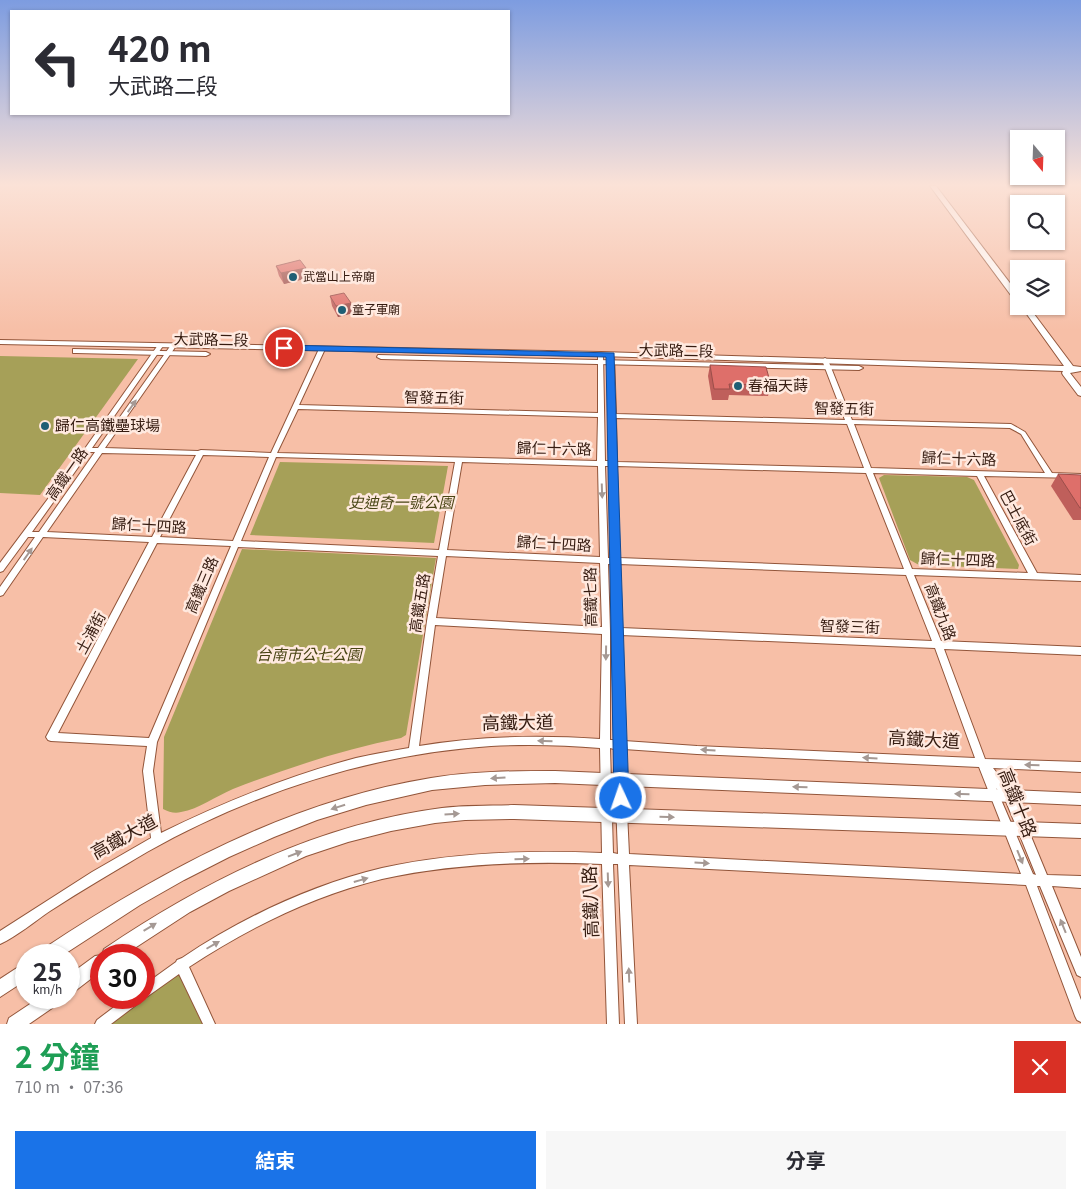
<!DOCTYPE html>
<html lang="zh-TW">
<meta charset="utf-8">
<style>
body{margin:0;font-family:Georgia,"Noto Sans TC",serif;background:#f7f7f7;color:#2b2b33;height:100vh;display:flex;flex-direction:column;font-size:19px;white-space:nowrap}
*{box-sizing:border-box;margin:0}
p{font-size:16px;color:#7c7c81}
.icon{flex:none;width:28px;height:28px;fill:none;stroke:currentColor;stroke-width:2;stroke-linecap:round;stroke-linejoin:round}
.map{position:relative;height:1024px;overflow:hidden}
.details{display:flex;flex-direction:column;background:#fff;flex:1}
.details>*{flex:none}
.guide{position:absolute;left:10px;top:10px;width:500px;height:105px;border-radius:0px;box-shadow:0 1px 4px #0004;background:#fff;color:#2b2b33;overflow:hidden}
.needle{width:32px;rotate:161deg}
.controls{position:absolute;left:1010px;top:130px;display:grid;gap:10px}
.controls a{display:grid;place-items:center;width:55px;height:55px;border-radius:0px;background:#fff;box-shadow:0 1px 4px #0004;font-size:25px}
.speed{position:absolute;left:15px;top:944px;display:flex;gap:10px;font-size:25px;font-weight:700;text-align:center}
.speed>*{display:grid;place-content:center;width:65px;height:65px;border-radius:50%;background:#fff;box-shadow:0 1px 4px #0004;line-height:1}
.speed small{font-size:12px;font-weight:400}
.speed .limit{border:8px solid #d22;background:#fff;color:#111}
.pin{position:absolute;display:grid;place-items:center;width:42px;height:42px;color:#fff;margin:-21px;border:2px solid #fff;border-radius:50%;box-shadow:0 1px 5px #0007}
.me{position:absolute;width:55px;margin:-28px;rotate:357deg;stroke-linejoin:round;filter:drop-shadow(0 0 4px #0008)}
.turn{display:flex;align-items:center;gap:18px;height:105px;padding:0 15px;font-size:22px}
.turn .icon{width:65px;height:65px;stroke-width:2.5}
.turn b{display:block;font-size:35px;line-height:42px}
.round{display:grid;place-items:center;flex:none;width:52px;height:52px;border-radius:0px;background:#f7f7f7}
.summary{display:flex;align-items:center;justify-content:space-between;height:85px;padding:0 15px}
h1{font-size:30px;font-weight:700;line-height:38px;color:#1e9e55}
.primary-button{display:flex;gap:10px;margin-top:auto;padding:10px 15px}
.primary-button a{flex:1;height:58px;border-radius:0px;background:#1a73e8;color:#fff;font-size:20px;font-weight:700;line-height:58px;text-align:center}
.primary-button a+a{background:#f7f7f7;color:#2b2b33}
.map>svg:first-child{display:block}
.green{fill:#a6a058}
.lines{fill:none;stroke-linecap:round;stroke-linejoin:round}
.minor-casing{stroke:#92553a;stroke-width:2}
.tertiary-casing{stroke:#92553a;stroke-width:2}
.minor{fill:#fff;fill-rule:evenodd}
.tertiary{fill:#fff;fill-rule:evenodd}
.wall{fill:#bf5f5b}
.shaded-wall{fill:#9b4e4a}
.building{fill:#de6f6a;stroke:#9b4e4a}
.oneway{fill:#a59994}
.route{fill:#1a73e8;stroke:#114b97}
.poi-dot{fill:#1f5f75;stroke:#ffe9df;stroke-width:2}
.labels{text-anchor:middle;stroke-width:5;stroke-linejoin:round;paint-order:stroke}
.far-poi-label{font-size:12px;fill:#361c11;stroke:#ffe9df;text-anchor:start}
.street-label{font-size:15px;fill:#361c11;stroke:#ffe9df}
.poi-label{font-size:15px;fill:#361c11;stroke:#ffe9df;text-anchor:start}
.park-label{font-size:15px;font-style:italic;fill:#494514;stroke:#ffe9df}
.near-street-label{font-size:18px;fill:#361c11;stroke:#ffe9df}
</style>
<div class="map">
<svg width="1081" height="1024" viewBox="0 0 1081 1024">
<rect width="100%" height="100%" fill="#f7bfa7"/>
<g class="green">
<polygon points="0,356 138,359 40,495 0,493"/>
<polygon points="280,462 448,466 434,543 250,535"/>
<polygon points="884,475 967,477 974,480 1019,565 1018,569 919,565 910,560 879,478"/>
<path d="M242 549 436 558 406 735 401 738C344 749 288 768 233 789 216 796 199 809 181 812 175 814 169 812 163 809L164 737Z"/>
<polygon points="184,967 209,1024 106,1024"/>
</g>
<g class="lines">
<defs>
<g id="minor">
<path d="M160 344 163 346 92 448H98L171 345 173 344 176 346 105 448 198 451 201 450 271 453 319 349 322 347 325 349 299 405 598 413V354L599 353H603L605 461H610L608 355 611 353 614 355 616 414 845 420 822 360 825 358 828 360 852 420 1011 424 1025 432 1052 473 1081 474V478L984 476 1037 573 1081 575V581L914 575 941 641 1081 647V655L944 649 985 759 1081 762V772L993 768 1013 793 1047 875 1081 876V888L1052 886 1081 957V977L1077 975 1040 886H1037L1081 1000V1022L1077 1020 1075 1016 1026 885 629 865 637 1024H625L618 864H613L619 1024H607L602 864C529 861 454 863 382 879 313 896 248 928 189 967L215 1024H203L179 974 148 996 144 998H143H144V985L176 962 177 960 182 958C242 918 311 885 382 868 454 852 529 850 602 853L600 748C564 745 527 744 491 746 370 754 252 793 147 852 115 871 82 890 50 911 35 921 16 937 0 944V931L92 872 151 838 143 771 147 746 51 741 48 740 46 737 149 542 43 537 3 595 0 596V587L35 537H28L3 571 0 572V563L74 464 158 345ZM298 409 598 417 597 461 277 453ZM616 418 847 424 864 468 617 462ZM854 424 1010 428 1021 434 1045 473 871 468ZM89 452H95L39 532H32ZM102 453 196 455 152 537 47 532ZM203 455 269 457 233 541 160 537ZM276 457 455 462 439 550 241 541ZM462 462 598 466 600 557 447 550ZM605 466H610L611 558H608ZM617 466 866 473 904 569 619 558ZM873 473 977 476 1028 573 912 569ZM157 543 231 546 149 738 58 733ZM238 547 438 556 427 621 409 748C391 751 373 754 356 758 288 776 224 802 161 833L153 771 157 742ZM446 556 600 563 602 627 436 618ZM608 564H611L614 740H610V631ZM619 564 906 575 932 641 621 628ZM435 625 602 634 600 739C539 735 479 736 419 746ZM621 635 935 648 975 758 697 746 624 741ZM610 748 614 749 618 854 613 853ZM624 749 697 754 979 767 1021 874 629 854ZM996 788 1005 799 1036 875 1033 874Z"/>
<polygon points="126,998 142,998 140,1002 111,1024 95,1024 97,1020"/>
</g>
<g id="tertiary">
<polygon points="930,186 936,186 1019,295 1019,302 1016,302"/>
<polygon points="1021,306 1028,306 1073,366 1081,367 1081,371 1070,373 1081,387 1081,396 1078,395 1063,375 1062,373 1063,371 601,356 0,344 0,340 601,352 1064,366"/>
<polygon points="73,349 206,352 210,354 206,356 76,353 73,353"/>
<polygon points="378,355 859,366 863,368 859,370 381,359 377,357"/>
<path d="M555 771 1081 793V805L555 783 485 785 432 790 366 805 317 820 274 837 229 857 184 880 140 905 63 955H41L43 949C161 871 289 801 431 778 472 771 514 771 555 771Z"/>
<path d="M514 805 1081 824V838L514 819 465 820 435 823 391 831 348 842 306 856 229 891 190 912 124 955H101V971L75 991 69 993V975L95 956 102 955 104 949C206 880 318 824 442 808 466 805 490 806 514 805Z"/>
<polygon points="26,962 26,980 0,997 0,979"/>
<polygon points="39,998 60,998 58,1004 29,1024 7,1024 9,1018"/>
</g>
</defs>
<use href="#minor" class="minor-casing"/>
<use href="#tertiary" class="tertiary-casing"/>
<use href="#minor" class="minor"/>
<use href="#tertiary" class="tertiary"/>
</g>
<g class="wall">
<polygon points="276,266 306,268 308,278 284,284 279,276"/>
<polygon points="330,296 351,303 353,313 338,317 332,306"/>
<polygon points="710,365 771,385 768,396 729,395 728,400 712,400 708,376"/>
<polygon points="1058,474 1081,475 1081,520 1073,520 1051,486"/>
</g>
<g class="shaded-wall">
<polygon points="306,268 308,278 284,284 281,273"/>
<polygon points="351,303 353,313 338,317 336,306"/>
</g>
<g class="building">
<polygon points="300,260 306,268 281,273 276,266"/>
<polygon points="344,293 351,303 336,306 330,296"/>
<polygon points="710,365 766,367 771,385 729,384 730,389 714,389"/>
<polygon points="1058,474 1081,475 1081,508 1080,508"/>
</g>
<defs><path id="oneway-solid" d="M-6-.8H1V-3.2L6.5 0L1 3.2V.8H-6Z" transform="scale(1.25)"/></defs>
<g class="oneway">
<use href="#oneway-solid" transform="translate(132 406) rotate(-55)"/>
<use href="#oneway-solid" transform="translate(602 491) rotate(88)"/>
<use href="#oneway-solid" transform="translate(28 554) rotate(-55)"/>
<use href="#oneway-solid" transform="translate(606 653) rotate(91)"/>
<use href="#oneway-solid" transform="translate(545 741) rotate(-178)"/>
<use href="#oneway-solid" transform="translate(708 750) rotate(-177)"/>
<use href="#oneway-solid" transform="translate(870 758) rotate(-177)"/>
<use href="#oneway-solid" transform="translate(1032 765) rotate(-178)"/>
<use href="#oneway-solid" transform="translate(498 778) rotate(176)"/>
<use href="#oneway-solid" transform="translate(800 787) rotate(-178)"/>
<use href="#oneway-solid" transform="translate(962 794) rotate(-178)"/>
<use href="#oneway-solid" transform="translate(338 807) rotate(162)"/>
<use href="#oneway-solid" transform="translate(452 814) rotate(-4)"/>
<use href="#oneway-solid" transform="translate(667 817) rotate(2)"/>
<use href="#oneway-solid" transform="translate(295 854) rotate(-21)"/>
<use href="#oneway-solid" transform="translate(1020 857) rotate(68)"/>
<use href="#oneway-solid" transform="translate(522 859) rotate(-2)"/>
<use href="#oneway-solid" transform="translate(702 863) rotate(3)"/>
<use href="#oneway-solid" transform="translate(361 880) rotate(-16)"/>
<use href="#oneway-solid" transform="translate(608 880) rotate(88)"/>
<use href="#oneway-solid" transform="translate(1063 926) rotate(-112)"/>
<use href="#oneway-solid" transform="translate(150 927) rotate(-31)"/>
<use href="#oneway-solid" transform="translate(213 945) rotate(-30)"/>
<use href="#oneway-solid" transform="translate(629 975) rotate(-92)"/>
</g>
<linearGradient id="sky" x2="0" y2="1"><stop stop-color="#7d9ce0"/><stop offset="0.56" stop-color="#fbe2d7"/><stop offset="1" stop-color="#fbe2d7" stop-opacity="0"/></linearGradient>
<rect width="1081" height="330" fill="url(#sky)"/>
<polygon class="route" points="284,345 614,353 629,798 627,803 621,805 616,803 614,798 606,357 281,350 281,346"/>
<g class="poi-dot">
<circle cx="293" cy="277" r="5"/>
<circle cx="342" cy="310" r="5"/>
<circle cx="738" cy="386" r="5"/>
<circle cx="45" cy="426" r="5"/>
</g>
<g class="labels">
<g class="far-poi-label">
<text x="303" y="281">武當山上帝廟</text>
<text x="352" y="314">童子軍廟</text>
</g>
<g class="street-label">
<text transform="translate(211 340) rotate(1)" y="5">大武路二段</text>
<text transform="translate(676 351) rotate(1)" y="5">大武路二段</text>
<text transform="translate(434 398) rotate(1)" y="5">智發五街</text>
<text transform="translate(844 409) rotate(1)" y="5">智發五街</text>
<text transform="translate(554 449) rotate(1)" y="5">歸仁十六路</text>
<text transform="translate(959 459) rotate(2)" y="5">歸仁十六路</text>
<text transform="translate(67 474) rotate(-55)" y="5">高鐵一路</text>
<text transform="translate(1018 518) rotate(62)" y="5">巴士底街</text>
<text transform="translate(149 526) rotate(3)" y="5">歸仁十四路</text>
<text transform="translate(554 544) rotate(3)" y="5">歸仁十四路</text>
<text transform="translate(958 560) rotate(2)" y="5">歸仁十四路</text>
<text transform="translate(202 585) rotate(-67)" y="5">高鐵三路</text>
<text transform="translate(591 597) rotate(-91)" y="5">高鐵七路</text>
<text transform="translate(420 603) rotate(-81)" y="5">高鐵五路</text>
<text transform="translate(940 612) rotate(69)" y="5">高鐵九路</text>
<text transform="translate(850 627) rotate(2)" y="5">智發三街</text>
<text transform="translate(91 633) rotate(-62)" y="5">土浦街</text>
</g>
<g class="poi-label">
<text x="748" y="391">春福天蒔</text>
<text x="55" y="431">歸仁高鐵壘球場</text>
</g>
<g class="park-label">
<text x="401" y="508">史迪奇一號公園</text>
<text x="309" y="660">台南市公七公園</text>
</g>
<g class="near-street-label">
<text transform="translate(518 723) rotate(-1)" y="6">高鐵大道</text>
<text transform="translate(924 740) rotate(3)" y="6">高鐵大道</text>
<text transform="translate(1017 803) rotate(68)" y="6">高鐵十路</text>
<text transform="translate(124 837) rotate(-29)" y="6">高鐵大道</text>
<text transform="translate(591 902) rotate(-92)" y="6">高鐵八路</text>
</g>
</g>
</svg>
<div class="controls">
<a><svg class="needle" viewBox="-14 -14 28 28"><path d="M0-13l5 13h-10z" fill="#e53935"/><path d="M0 13l5-13h-10z" fill="#7c7c81"/></svg></a>
<a><svg class="icon" aria-label="search" viewBox="0 0 24 24"><circle cx="10" cy="10" r="6"/><path d="M15 15l6 6"/></svg></a>
<a><svg class="icon" aria-label="layers" viewBox="0 0 24 24"><path d="M12 4l9 5-9 5-9-5zM3 14l9 5 9-5"/></svg></a>
</div>
<div class="speed"><div>25<small>km/h</small></div><div class="limit">30</div></div>
<div class="pin" style="left:284px;top:348px;background:#d93025"><svg class="icon" aria-label="arrive" viewBox="0 0 24 24"><path d="M6 21V4h12l-3 4 3 4H6"/></svg></div>
<svg class="me" style="left:621px;top:798px" viewBox="-20 -20 40 40"><circle r="17" fill="#1a73e8" stroke="#fff" stroke-width="3"/><path d="M0-11L8 9 0 5-8 9z" fill="#fff"/></svg>
<div class="guide">
<div class="turn"><svg class="icon" aria-label="left" viewBox="0 0 24 24"><path d="M17 20v-9H6M10 6l-5 5 5 5"/></svg><div><b>420 m</b>大武路二段</div></div>
</div>
</div>
<section class="details">
<div class="summary"><div><h1>2 分鐘</h1><p>710 m · 07:36</p></div><a class="round" style="background:#d93025;color:#fff"><svg class="icon" aria-label="close" viewBox="0 0 24 24"><path d="M6 6l12 12M18 6L6 18"/></svg></a></div>
<div class="primary-button"><a>結束</a><a>分享</a></div>
</section>
